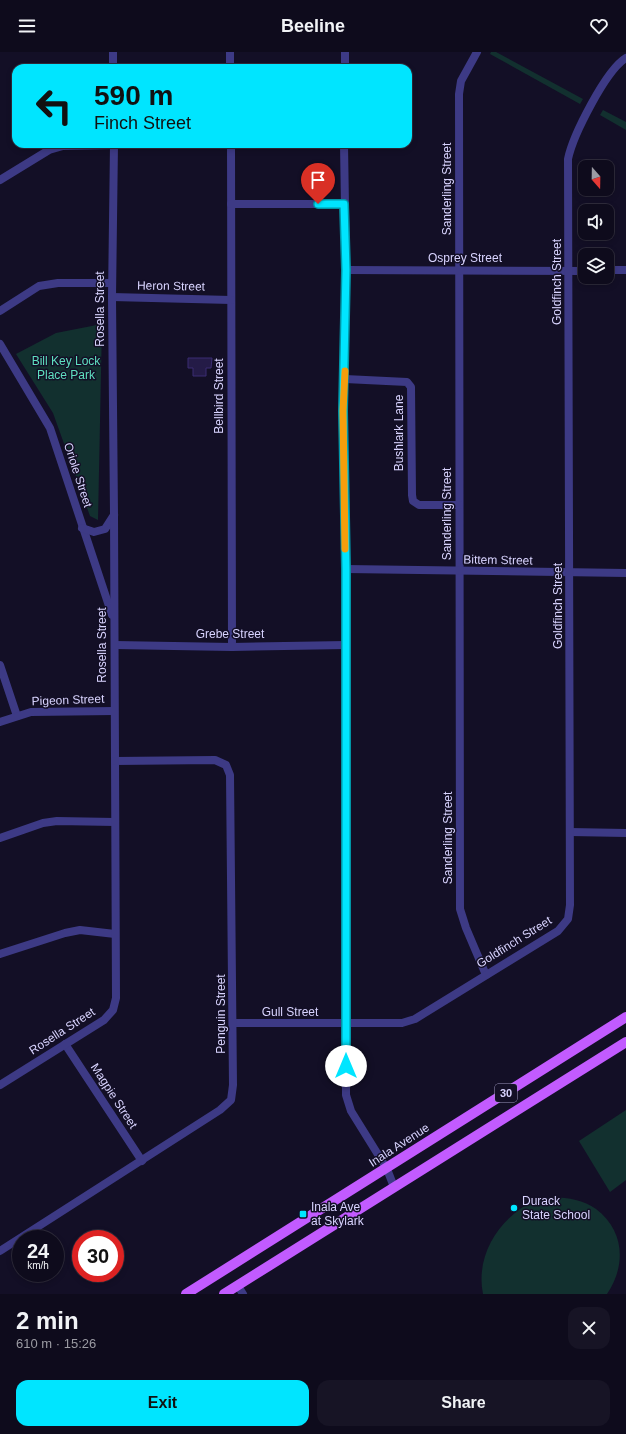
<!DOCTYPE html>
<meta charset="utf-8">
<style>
body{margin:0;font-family:Helvetica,sans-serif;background:#171425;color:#f1f3f6;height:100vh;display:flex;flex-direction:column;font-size:15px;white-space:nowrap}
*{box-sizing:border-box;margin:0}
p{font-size:13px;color:#9b9ba3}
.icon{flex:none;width:22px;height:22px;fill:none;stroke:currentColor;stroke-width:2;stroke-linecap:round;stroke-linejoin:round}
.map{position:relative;height:1242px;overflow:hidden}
.drawer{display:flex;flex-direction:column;background:#0e0b1c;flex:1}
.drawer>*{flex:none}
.top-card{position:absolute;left:12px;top:12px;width:400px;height:84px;border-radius:12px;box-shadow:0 2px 6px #0003,0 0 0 1px #2e2b3b;background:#00e5ff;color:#111;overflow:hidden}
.needle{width:26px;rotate:160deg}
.buttons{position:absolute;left:578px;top:108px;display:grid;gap:8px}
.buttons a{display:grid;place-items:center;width:36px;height:36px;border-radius:8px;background:#0e0b1c;box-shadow:0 2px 6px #0003,0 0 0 1px #2e2b3b;font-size:20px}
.speed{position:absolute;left:12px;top:1178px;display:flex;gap:8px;font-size:20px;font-weight:700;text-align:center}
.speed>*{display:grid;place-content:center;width:52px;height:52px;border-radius:50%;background:#0e0b1c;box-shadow:0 2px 6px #0003,0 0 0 1px #2e2b3b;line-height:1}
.speed small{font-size:10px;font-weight:400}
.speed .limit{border:6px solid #d22;background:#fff;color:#111}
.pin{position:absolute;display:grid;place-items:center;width:34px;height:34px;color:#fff;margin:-41px -17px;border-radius:50% 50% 50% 0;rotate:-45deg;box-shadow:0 0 4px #0007}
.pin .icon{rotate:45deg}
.me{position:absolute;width:44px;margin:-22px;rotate:0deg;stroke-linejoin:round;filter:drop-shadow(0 0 3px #0008)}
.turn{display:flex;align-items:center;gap:14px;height:84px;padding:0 16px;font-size:18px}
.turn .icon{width:52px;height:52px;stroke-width:2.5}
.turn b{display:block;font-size:28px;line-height:34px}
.round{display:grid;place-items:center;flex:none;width:42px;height:42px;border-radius:12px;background:#171425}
.summary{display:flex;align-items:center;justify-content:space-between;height:68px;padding:0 16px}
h1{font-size:24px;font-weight:600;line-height:30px}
.cta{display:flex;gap:8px;margin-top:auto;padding:8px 16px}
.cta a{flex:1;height:46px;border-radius:12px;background:#00e5ff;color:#111;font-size:16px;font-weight:600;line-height:46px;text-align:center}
.cta a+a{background:#171425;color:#f1f3f6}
header{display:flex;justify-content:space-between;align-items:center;height:52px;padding:0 16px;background:#0e0b1c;font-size:18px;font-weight:600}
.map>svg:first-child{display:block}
.green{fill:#12302f}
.building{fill:#241b47;stroke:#3b2d73}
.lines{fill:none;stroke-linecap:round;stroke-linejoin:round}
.street{stroke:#3d3a85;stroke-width:8}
.primary{stroke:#c25bff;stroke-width:10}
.route-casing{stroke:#0095a6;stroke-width:10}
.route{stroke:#00e5ff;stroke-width:7}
.slow{stroke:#f59e0b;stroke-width:7}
.poi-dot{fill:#00e5ff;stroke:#130f26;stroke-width:1.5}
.labels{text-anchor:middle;stroke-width:3;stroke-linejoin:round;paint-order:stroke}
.shield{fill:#130f26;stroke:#9e99be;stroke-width:1}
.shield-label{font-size:11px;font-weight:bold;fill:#d9d4ff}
.street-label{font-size:12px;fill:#d9d4ff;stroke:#130f26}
.park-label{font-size:12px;fill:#5fe0c0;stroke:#130f26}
.poi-label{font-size:12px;fill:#d9d4ff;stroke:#130f26;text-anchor:start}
</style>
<header><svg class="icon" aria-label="menu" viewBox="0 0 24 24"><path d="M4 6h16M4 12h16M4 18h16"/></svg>Beeline<svg class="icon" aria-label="heart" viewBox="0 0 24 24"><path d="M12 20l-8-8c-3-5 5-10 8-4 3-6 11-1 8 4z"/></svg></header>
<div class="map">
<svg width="626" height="1242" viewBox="0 0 626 1242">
<rect width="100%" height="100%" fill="#130f26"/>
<g class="green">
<polygon points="491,0 496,0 583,47 580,52 490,2"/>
<polygon points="603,58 626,70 626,78 600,63"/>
<polygon points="102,272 98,468 90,464 53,361 16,302 56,281"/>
<polygon points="626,1058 626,1128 610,1140 579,1089"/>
<path d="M554 1145C568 1146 584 1148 596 1157 625 1179 626 1214 607 1242H483C475 1203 500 1164 536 1148 542 1146 549 1146 554 1145Z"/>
</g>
<polygon class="building" points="188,306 212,306 211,316 206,316 206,324 193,324 193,316 188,316"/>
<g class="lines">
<g class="street">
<polyline points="113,0 113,16"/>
<polyline points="230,0 230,16"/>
<polyline points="477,0 461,29 459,42 460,857 466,876 486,923"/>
<polyline points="345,16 345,0"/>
<polyline points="231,92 232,595"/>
<polyline points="344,92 346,218 343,359 346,517 346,1043 351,1059 387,1117 394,1135"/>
<polyline points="0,128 49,98 63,94 114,93"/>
<polyline points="231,152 344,152"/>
<polyline points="346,218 585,219"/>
<polyline points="607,218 626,218"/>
<polyline points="112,245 231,248"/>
<polyline points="0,259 39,234 58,231 112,231"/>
<polyline points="0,292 50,376 112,563"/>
<polyline points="345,327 407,330 411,335 412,443 413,449 419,453 459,453"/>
<polyline points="82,476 94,480 105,477 114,463"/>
<polyline points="346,517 626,521"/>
<polyline points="115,593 232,595 346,593"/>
<polyline points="0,613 17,664"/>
<polyline points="0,670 31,660 114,659"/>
<polyline points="570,780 626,781"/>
<polyline points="0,786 43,771 57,769 115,770"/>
<polyline points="0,902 65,881 80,878 115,882"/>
<path d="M234 971H402L415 967 558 879 568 867 570 853 568 107C573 83 606 18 626 6"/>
<polyline points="65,992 142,1109"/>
<polyline points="0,1033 104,968 113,958 116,946 114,463 112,245 114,92"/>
<polyline points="0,1199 220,1058 231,1048 233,1033 230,723 226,713 215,708 115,709"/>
<polyline points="238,1234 243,1242"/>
</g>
<g class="primary">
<polyline points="186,1242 626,965"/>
<polyline points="224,1242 626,990"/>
</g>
</g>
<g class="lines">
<defs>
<polyline id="route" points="318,152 344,152 346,218 343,359 346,517 346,1014"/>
</defs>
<use href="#route" class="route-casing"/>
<use href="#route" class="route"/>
<polyline class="slow" points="345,319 343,359 345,497"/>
</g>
<g class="poi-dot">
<circle cx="514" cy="1156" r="4"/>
<rect x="299" y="1158" width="8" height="8" rx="2"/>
</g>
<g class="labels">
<rect class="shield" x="495" y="1032" width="22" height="18" rx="3"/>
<g class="shield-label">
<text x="506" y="1045">30</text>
</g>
<g class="street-label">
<text transform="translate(447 137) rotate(-90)" y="4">Sanderling Street</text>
<text x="465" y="210">Osprey Street</text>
<text transform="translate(557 230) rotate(-90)" y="4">Goldfinch Street</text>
<text transform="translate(171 234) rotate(1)" y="4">Heron Street</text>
<text transform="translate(100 257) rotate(-90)" y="4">Rosella Street</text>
<text transform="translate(219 344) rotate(-90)" y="4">Bellbird Street</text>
<text transform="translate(399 381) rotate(-90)" y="4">Bushlark Lane</text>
<text transform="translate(78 423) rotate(72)" y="4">Oriole Street</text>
<text transform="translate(447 462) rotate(-90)" y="4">Sanderling Street</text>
<text transform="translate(498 508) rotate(1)" y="4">Bittem Street</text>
<text transform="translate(558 554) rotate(-90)" y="4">Goldfinch Street</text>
<text x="230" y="586">Grebe Street</text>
<text transform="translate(102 593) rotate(-90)" y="4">Rosella Street</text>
<text transform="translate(68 648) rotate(-2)" y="4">Pigeon Street</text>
<text transform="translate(448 786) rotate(-90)" y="4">Sanderling Street</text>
<text transform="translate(514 890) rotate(-32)" y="4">Goldfinch Street</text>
<text x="290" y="964">Gull Street</text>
<text transform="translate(221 962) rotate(-90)" y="4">Penguin Street</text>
<text transform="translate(62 979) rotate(-33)" y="4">Rosella Street</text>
<text transform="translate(114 1044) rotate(57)" y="4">Magpie Street</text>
<text transform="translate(399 1093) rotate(-33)" y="4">Inala Avenue</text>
</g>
<g class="park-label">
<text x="66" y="313">Bill Key Lock<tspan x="66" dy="14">Place Park</tspan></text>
</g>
<g class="poi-label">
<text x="522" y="1153">Durack<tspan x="522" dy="14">State School</tspan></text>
<text x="311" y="1159">Inala Ave<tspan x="311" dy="14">at Skylark</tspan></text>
</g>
</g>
</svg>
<div class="buttons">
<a><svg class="needle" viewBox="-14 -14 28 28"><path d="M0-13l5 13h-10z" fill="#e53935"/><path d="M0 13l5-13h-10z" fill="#9b9ba3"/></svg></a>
<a><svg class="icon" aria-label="sound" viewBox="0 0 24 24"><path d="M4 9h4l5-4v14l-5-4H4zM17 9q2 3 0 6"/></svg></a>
<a><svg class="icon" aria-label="layers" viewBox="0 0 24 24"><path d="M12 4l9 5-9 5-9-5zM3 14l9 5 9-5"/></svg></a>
</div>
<div class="speed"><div>24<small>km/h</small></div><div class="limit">30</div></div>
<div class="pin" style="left:318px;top:152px;background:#d93025"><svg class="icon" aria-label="arrive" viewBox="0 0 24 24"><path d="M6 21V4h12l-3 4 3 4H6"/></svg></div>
<svg class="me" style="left:346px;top:1014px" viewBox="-20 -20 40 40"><circle r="19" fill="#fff"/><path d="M0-13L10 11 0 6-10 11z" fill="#00e5ff"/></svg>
<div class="top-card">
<div class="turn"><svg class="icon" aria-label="left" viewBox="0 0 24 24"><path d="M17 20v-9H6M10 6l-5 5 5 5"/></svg><div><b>590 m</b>Finch Street</div></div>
</div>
</div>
<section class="drawer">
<div class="summary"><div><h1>2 min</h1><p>610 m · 15:26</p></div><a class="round"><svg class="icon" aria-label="close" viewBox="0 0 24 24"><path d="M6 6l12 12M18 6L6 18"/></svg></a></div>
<div class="cta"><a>Exit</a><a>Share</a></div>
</section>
